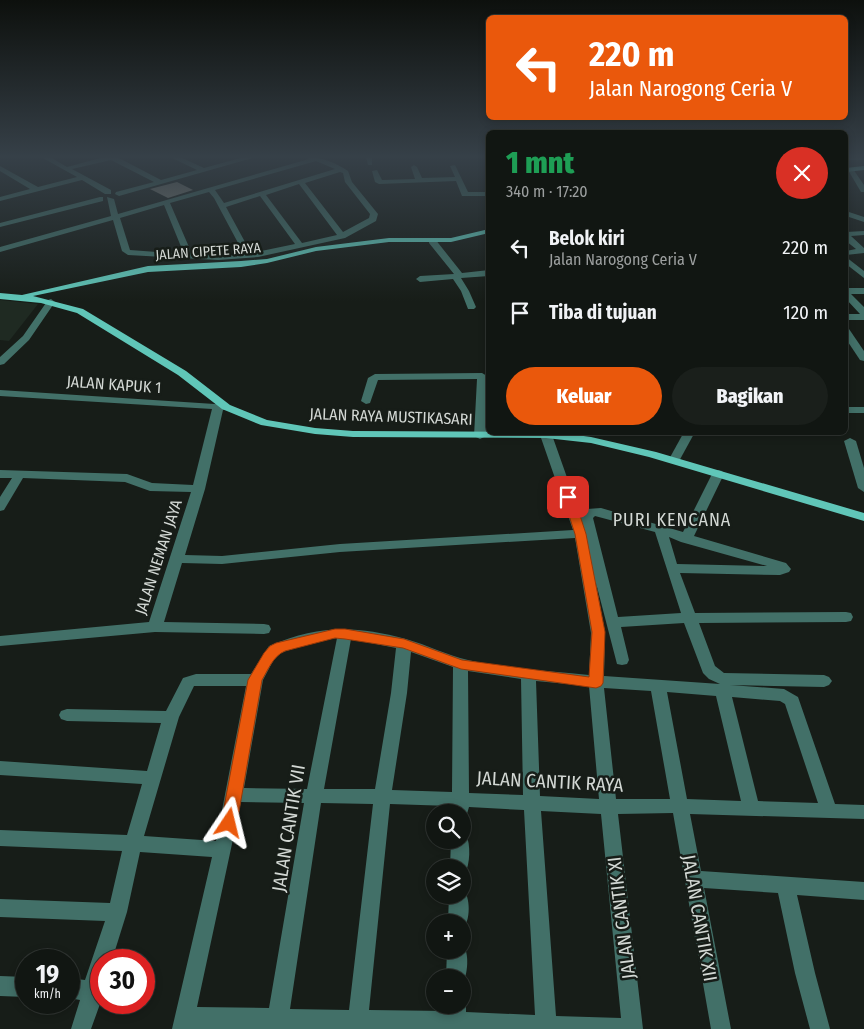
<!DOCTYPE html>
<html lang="id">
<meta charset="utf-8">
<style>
body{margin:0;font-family:"Fira Sans Condensed",sans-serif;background:#1a1f1b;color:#f1f3f6;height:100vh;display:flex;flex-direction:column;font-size:19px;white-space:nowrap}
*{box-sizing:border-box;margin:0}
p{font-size:16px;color:#9c9f9f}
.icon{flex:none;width:28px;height:28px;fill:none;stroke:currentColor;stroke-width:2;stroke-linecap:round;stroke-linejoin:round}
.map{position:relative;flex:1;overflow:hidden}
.drawer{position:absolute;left:486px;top:130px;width:362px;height:305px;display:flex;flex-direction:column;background:#111612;border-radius:8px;box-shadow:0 2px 8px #0003,0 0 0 1px #303532}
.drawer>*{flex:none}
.guide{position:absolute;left:486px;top:15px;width:362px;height:105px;border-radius:8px;box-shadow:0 2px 8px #0003,0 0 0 1px #303532;background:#ea580c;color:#fff;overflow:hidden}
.tools{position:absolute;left:426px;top:804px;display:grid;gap:10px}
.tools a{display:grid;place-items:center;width:45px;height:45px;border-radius:50%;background:#111612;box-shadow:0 2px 8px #0003,0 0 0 1px #303532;font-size:25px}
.speed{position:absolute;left:15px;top:949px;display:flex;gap:10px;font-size:25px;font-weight:700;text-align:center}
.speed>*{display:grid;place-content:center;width:65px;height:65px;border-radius:50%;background:#111612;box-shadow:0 2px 8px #0003,0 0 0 1px #303532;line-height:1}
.speed small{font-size:12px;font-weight:400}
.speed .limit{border:8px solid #d22;background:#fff;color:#111}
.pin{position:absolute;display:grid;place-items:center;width:42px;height:42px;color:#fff;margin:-21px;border-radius:10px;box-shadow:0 2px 8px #0006}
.me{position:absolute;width:55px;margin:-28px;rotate:10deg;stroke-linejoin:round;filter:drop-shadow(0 0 4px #0008)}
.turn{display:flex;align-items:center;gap:18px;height:105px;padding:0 20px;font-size:22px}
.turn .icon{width:65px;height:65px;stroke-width:2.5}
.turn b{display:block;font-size:35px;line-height:42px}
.round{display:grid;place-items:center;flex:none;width:52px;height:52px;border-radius:26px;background:#1a1f1b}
.overview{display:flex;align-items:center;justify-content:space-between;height:85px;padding:0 20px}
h1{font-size:30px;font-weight:800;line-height:38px;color:#1e9e55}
.primary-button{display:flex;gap:10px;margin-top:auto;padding:10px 20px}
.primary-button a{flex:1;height:58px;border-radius:30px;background:#ea580c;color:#fff;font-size:20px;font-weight:800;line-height:58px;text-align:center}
.primary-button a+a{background:#1a1f1b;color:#f1f3f6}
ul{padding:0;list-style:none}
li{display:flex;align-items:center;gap:15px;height:65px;padding:0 20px}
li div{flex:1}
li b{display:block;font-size:19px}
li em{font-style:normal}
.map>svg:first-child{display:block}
.built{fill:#1f2a22}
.building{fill:#80837a}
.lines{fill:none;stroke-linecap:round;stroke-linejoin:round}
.minor{fill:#427068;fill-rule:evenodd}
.major{fill:#60c6b8;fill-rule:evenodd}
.route{fill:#ea580c;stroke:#983908}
.labels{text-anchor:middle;stroke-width:5;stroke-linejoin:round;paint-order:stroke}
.far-street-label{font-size:14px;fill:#d3d8d4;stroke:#171d18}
.street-label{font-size:16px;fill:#d3d8d4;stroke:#171d18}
.neighbourhood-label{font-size:18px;letter-spacing:1px;fill:#d3d8d4;stroke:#171d18}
.near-street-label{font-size:19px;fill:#d3d8d4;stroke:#171d18}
</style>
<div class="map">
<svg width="864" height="1029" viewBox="0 0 864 1029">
<rect width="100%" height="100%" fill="#171d18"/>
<polygon class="built" points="0,300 38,304 9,341 0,340"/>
<polygon class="building" points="177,182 193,190 168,198 150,189"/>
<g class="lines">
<g class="minor">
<polygon points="41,157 50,157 67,167 104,157 117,157 161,180 197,170 170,157 180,157 204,168 244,157 256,157 119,196 115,194 116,192 154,182 111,160 72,169 111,190 111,194 105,194 82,180 0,201 0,197 30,189 0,171 0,166 38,187 77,177"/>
<path d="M306 157C322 157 336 163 348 171L352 182 378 214 376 221 345 238 258 257 218 260 128 255 122 251 113 220 0 252V247L111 216 107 197 114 199 118 214 309 159ZM316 161 335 169 224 203 215 190ZM340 172 343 173 345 182 370 214 369 218 343 232 305 183ZM299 184 337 235 302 243 266 195ZM209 192 214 198 244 254 218 256 192 254 170 203ZM260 196 295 244 251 253 226 207ZM164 205 184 254 130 250 120 218Z"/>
<polygon points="366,157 372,157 372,165 368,165"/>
<rect x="846" y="157" width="18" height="3"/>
<polygon points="414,165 417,167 422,178 455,177 450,166 455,165 468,192 489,192 489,196 462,196 456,181 379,184 375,182 372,171 377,170 382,180 415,179 411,167"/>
<polygon points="851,168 853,169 864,185 864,192 861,192 848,170"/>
<polygon points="100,197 103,197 103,201 0,227 0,223"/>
<polygon points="846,211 864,217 864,222 846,216"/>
<polygon points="864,231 864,235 851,236 864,248 864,253 846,255 846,251 856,249 846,241 846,232"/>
<polygon points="429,239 435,239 462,273 489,270 489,276 461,278 469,291 476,307 474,309 468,309 461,291 453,279 420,282 416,279 420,276 454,274 429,243"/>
<polygon points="846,257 864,271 864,278 846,264"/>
<polygon points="846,288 864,288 864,294 851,294 864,307 864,320 846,320 846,314 860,314 846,299"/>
<polygon points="51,299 55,302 29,340 4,364 0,365 0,357 23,336 48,300"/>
<polygon points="846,328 849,329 864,351 864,361 860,360 846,339"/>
<polygon points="482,373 487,376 486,436 480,439 474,436 477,379 378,380 370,403 366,404 361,401 368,378 375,374"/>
<path d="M0 390 230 405 231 407 230 409 223 410 205 489 185 555 222 556 340 544 573 530 540 435 543 432 550 433 552 435 581 517 587 509 601 508 683 532 712 474 718 470 722 471 724 474 694 536 786 563 791 569 789 572 780 575 680 573 695 613 846 612 851 613 853 617 851 621 846 622 699 623 715 666 724 673 824 675 829 677 832 681 829 685 824 687 730 685 784 689 798 697 835 804 864 805V819L690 814 701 871 864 882V900L797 895 815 973 830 1029H810L795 973 778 893 704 888 731 1029H711L673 813 618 814 643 1029H172L212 857 140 852 127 912 112 960H101L100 1004 91 1029H71L80 1000 69 998V978L85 980 105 921 0 917V899L110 903 122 851 0 846V830L127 835 142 784 0 775V761L147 771 161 723 67 721 61 719 59 715 61 711 67 709 166 711 183 678 196 674H251L269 646C319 625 354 625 406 639 427 645 447 655 468 660 507 669 549 671 589 675L591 633 575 538 340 552 222 564 182 563 164 622 264 624 269 625 271 629 269 633 264 634 155 632 0 646V636L149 622 191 492 150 491 125 482 23 478 4 510 0 511V497L12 478H0V470L127 474 152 483 193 485 212 409 0 396ZM595 516 655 532 681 613 618 617 593 518ZM669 537 681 542 767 566 677 564ZM596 583 617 664 622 665 627 664 629 660 621 627 684 623 703 673 709 679 720 684 604 676 605 633ZM337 638 307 789 244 788 263 680 273 661 279 654 286 651 315 642ZM351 639 396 648 391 693 375 789H324ZM411 652 453 667 452 792 392 790 407 693ZM468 671 521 679 523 795 469 793ZM536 681 589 686 599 799 540 796ZM194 686H246L216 841 144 836 179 717ZM604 688 651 691 670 799H616ZM667 692 716 696 741 801 687 799ZM732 697 780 701 785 704 818 803 758 801ZM241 802 304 803 269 1008 197 1007ZM321 803 373 804 349 1010 290 1009ZM390 804 451 806 452 812H462V819L466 817 469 807 524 810 535 1015 466 1012V1005L462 997V1005H446L445 1011 369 1010ZM541 811 601 814 621 1018 556 1016Z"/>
<rect x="846" y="407" width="18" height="6"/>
<polygon points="684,432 695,432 678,463 670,463 668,461"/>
<polygon points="850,438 856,441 864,468 864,492 858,488 844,441"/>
<path d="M462 833 466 834C471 845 470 864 465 874L462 875V868H450L451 840H462Z"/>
<path d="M462 888C471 895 471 923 462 929V922H448L449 895H462Z"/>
<path d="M462 943C470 952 468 975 462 985V978H446L447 950H462Z"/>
<polygon points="0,976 26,977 26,997 0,996"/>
</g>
<g class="major">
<polygon points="864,166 864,170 846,172 846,168"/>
<polygon points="489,229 489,233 451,242 389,242 316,251 267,263 241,267 148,272 33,296 83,309 186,371 230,405 267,420 315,428 353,431 554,432 591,437 656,452 864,513 864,521 649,457 591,443 546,438 353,437 315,434 261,425 222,409 178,375 77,313 41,303 0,299 0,293 22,295 148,266 241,261 267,259 316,247 389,238 451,238"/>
</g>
</g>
<linearGradient id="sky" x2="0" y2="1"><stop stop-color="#0d100d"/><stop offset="0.52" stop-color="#364048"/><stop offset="1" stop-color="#364048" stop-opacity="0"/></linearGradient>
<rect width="864" height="301" fill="url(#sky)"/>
<path class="route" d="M568 494 574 497 586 534 605 632 603 683 601 686 596 688 461 669 403 648 345 639 335 638 285 651C273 656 268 670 262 680L237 823 235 828 229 830 223 828 221 823 248 680 264 653 270 646 276 643 335 629H345L404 639 462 660 589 677 592 632 575 534 563 497Z"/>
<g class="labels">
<g class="far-street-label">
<text transform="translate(208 251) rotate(-4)" y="5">JALAN CIPETE RAYA</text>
</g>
<g class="street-label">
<text transform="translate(114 384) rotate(4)" y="6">JALAN KAPUK 1</text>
<text transform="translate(391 416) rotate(2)" y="6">JALAN RAYA MUSTIKASARI</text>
<text transform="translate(158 557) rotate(-72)" y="6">JALAN NEMAN JAYA</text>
</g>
<g class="neighbourhood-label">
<text x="672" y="526">PURI KENCANA</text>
</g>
<g class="near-street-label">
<text transform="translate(550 781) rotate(3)" y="7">JALAN CANTIK RAYA</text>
<text transform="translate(288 828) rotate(-81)" y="7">JALAN CANTIK VII</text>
<text transform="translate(621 918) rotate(-97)" y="7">JALAN CANTIK XI</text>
<text transform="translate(700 918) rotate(80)" y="7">JALAN CANTIK XII</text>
</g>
</g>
</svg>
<div class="tools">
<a><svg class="icon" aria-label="search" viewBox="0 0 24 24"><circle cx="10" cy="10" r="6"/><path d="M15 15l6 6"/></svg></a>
<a><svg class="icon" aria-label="layers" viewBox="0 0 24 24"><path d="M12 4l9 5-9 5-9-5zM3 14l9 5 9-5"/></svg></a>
<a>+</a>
<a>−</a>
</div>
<div class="speed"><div>19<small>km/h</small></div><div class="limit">30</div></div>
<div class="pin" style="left:568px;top:497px;background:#d93025"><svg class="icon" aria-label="arrive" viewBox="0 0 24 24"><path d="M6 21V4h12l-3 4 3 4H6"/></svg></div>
<svg class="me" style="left:229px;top:823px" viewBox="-20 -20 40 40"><path d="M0-17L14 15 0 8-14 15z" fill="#ea580c" stroke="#fff" stroke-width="4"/></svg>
<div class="guide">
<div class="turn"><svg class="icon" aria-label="left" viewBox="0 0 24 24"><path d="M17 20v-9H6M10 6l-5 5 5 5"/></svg><div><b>220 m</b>Jalan Narogong Ceria V</div></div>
</div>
<section class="drawer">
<div class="overview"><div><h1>1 mnt</h1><p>340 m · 17:20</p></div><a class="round" style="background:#d93025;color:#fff"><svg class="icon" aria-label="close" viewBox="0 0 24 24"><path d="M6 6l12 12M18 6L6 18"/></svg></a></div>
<ul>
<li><svg class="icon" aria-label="left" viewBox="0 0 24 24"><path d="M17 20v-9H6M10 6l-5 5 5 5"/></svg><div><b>Belok kiri</b><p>Jalan Narogong Ceria V</p></div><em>220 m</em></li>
<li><svg class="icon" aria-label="arrive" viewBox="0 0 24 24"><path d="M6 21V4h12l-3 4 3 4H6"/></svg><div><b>Tiba di tujuan</b></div><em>120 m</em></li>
</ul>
<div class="primary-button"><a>Keluar</a><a>Bagikan</a></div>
</section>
</div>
